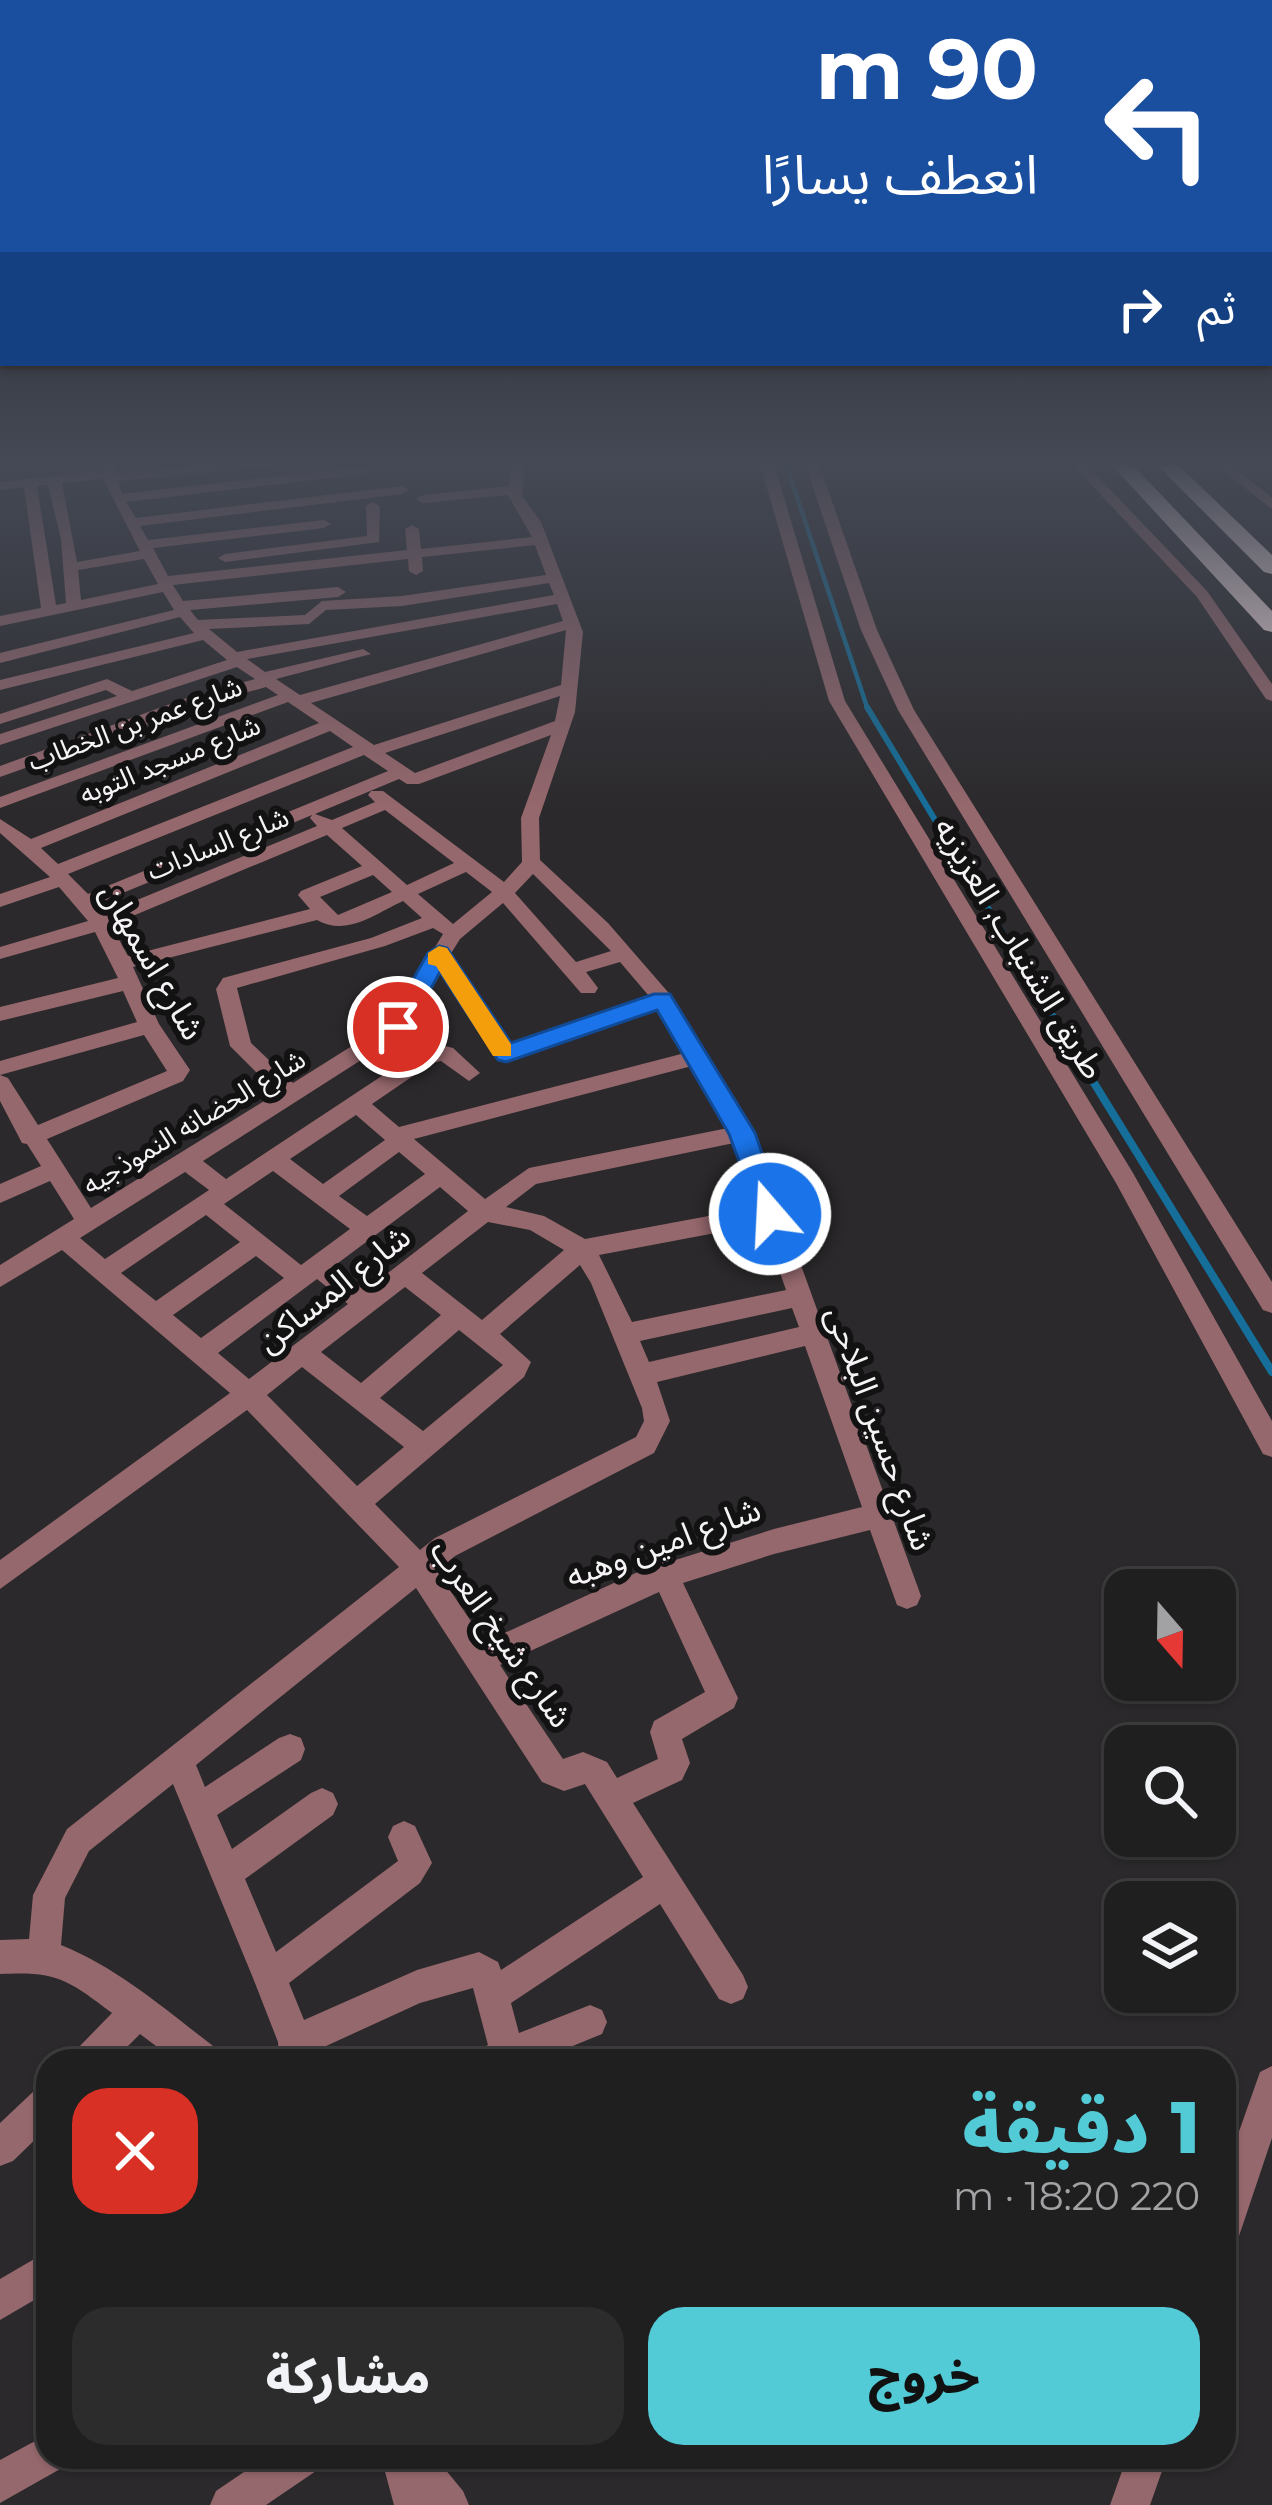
<!DOCTYPE html>
<html lang="ar">
<meta charset="utf-8">
<style>
body{margin:0;font-family:Montserrat,"Noto Sans Arabic",sans-serif;background:#2d2c2d;color:#f1f3f6;direction:rtl;height:100vh;display:flex;flex-direction:column;font-size:45px;white-space:nowrap}
*{box-sizing:border-box;margin:0}
p{font-size:39px;color:#a2a2a5}
.icon{flex:none;width:66px;height:66px;fill:none;stroke:currentColor;stroke-width:2;stroke-linecap:round;stroke-linejoin:round}
.map{position:relative;flex:1;overflow:hidden;direction:ltr}
.side{position:absolute;left:36px;top:2049px;width:1200px;height:420px;display:flex;flex-direction:column;background:#201f20;border-radius:36px;box-shadow:0 3px 9px #0004,0 0 0 3px #3d3d3e;direction:rtl}
.side>*{flex:none}
.banner{position:absolute;left:0px;top:0px;width:1272px;height:366px;box-shadow:0 3px 9px #0004,0 0 0 3px #3d3d3e;direction:rtl;background:#1a4fa0;color:#fff;overflow:hidden}
.needle{width:78px;rotate:160deg}
.buttons{position:absolute;left:1104px;top:1569px;display:grid;gap:24px}
.buttons a{display:grid;place-items:center;width:132px;height:132px;border-radius:24px;background:#201f20;box-shadow:0 3px 9px #0004,0 0 0 3px #3d3d3e;font-size:60px}
.pin{position:absolute;display:grid;place-items:center;width:102px;height:102px;color:#fff;margin:-51px;border:6px solid #fff;border-radius:50%;box-shadow:0 3px 12px #0007}
.me{position:absolute;width:132px;margin:-66px;rotate:341deg;stroke-linejoin:round;filter:drop-shadow(0 0 9px #0008)}
.turn{display:flex;align-items:center;gap:42px;height:252px;padding:0 36px;font-size:54px}
.turn .icon{width:156px;height:156px;stroke-width:2.5}
.turn b{display:block;font-size:84px;line-height:102px}
.then{display:flex;align-items:center;height:114px;padding:0 36px;background:#0003;gap:24px;font-size:45px}
.round{display:grid;place-items:center;flex:none;width:126px;height:126px;border-radius:36px;background:#2d2c2d}
.summary{display:flex;align-items:center;justify-content:space-between;height:204px;padding:0 36px}
h1{font-size:72px;font-weight:800;line-height:90px;color:#52cbd7}
.primary-button{display:flex;gap:24px;margin-top:auto;padding:24px 36px}
.primary-button a{flex:1;height:138px;border-radius:36px;background:#52cbd7;color:#111;font-size:48px;font-weight:800;line-height:138px;text-align:center}
.primary-button a+a{background:#2d2c2d;color:#f1f3f6}
.map>svg:first-child{display:block}
.lines{fill:none;stroke-linecap:round;stroke-linejoin:round}
.stream-far2{stroke:#156f9a;stroke-width:4.5}
.stream-far1{stroke:#156f9a;stroke-width:6}
.stream{stroke:#156f9a;stroke-width:8}
.minor{fill:#95686d;fill-rule:evenodd}
.tertiary{fill:#95686d;fill-rule:evenodd}
.motorway{fill:#f2dbdd;fill-rule:evenodd}
.route{fill:#1a73e8;stroke:#114b97;stroke-width:3}
.slow{fill:#f59e0b}
.labels{text-anchor:middle;stroke-width:12;stroke-linejoin:round;paint-order:stroke}
.far-street-label{font-size:27px;fill:#f5f3f5;stroke:#131213}
.street-label{font-size:33px;fill:#f5f3f5;stroke:#131213}
</style>
<div class="map">
<svg width="1272" height="2505" viewBox="0 0 1272 2505">
<rect width="100%" height="100%" fill="#2b292b"/>
<g class="lines">
<polyline class="stream-far2" points="785,461 868,710"/>
<polyline class="stream-far1" points="867,707 1056,1021"/>
<polyline class="stream" points="1054,1018 1272,1372"/>
<g class="minor">
<path d="M103 461H117L118 473 245 461H293L286 465 118 481 122 494 363 466 370 470 363 474 126 502 136 518 402 486 409 490 402 494 140 526 148 540 324 520 331 524 324 528 153 548 168 576 407 550 405 529 412 525 419 529 421 549 532 537 508 495 423 503 416 499 423 495 509 486 511 461H525L522 496 541 522 583 632 575 712 539 818 540 860 608 923 674 999 753 1133 921 1596 917 1605 907 1609 897 1605 870 1530 774 1554 683 1583 738 1698 734 1708 682 1739 690 1763 682 1780 633 1803 743 1975 748 1987 743 1999 731 2004 719 1999 660 1904 511 2003 519 2033 590 2005 602 2010 607 2022 602 2034 536 2061H475L480 2049 488 2045 473 1988 420 2003 313 2052V2061H279L278 2042 253 1978 173 1784 89 1851 65 1898 61 1945C120 1969 167 2011 217 2049L222 2061H176L140 2034 113 2061H72L77 2049 112 2013C67 1979 57 1971 0 1974V1940L29 1939 33 1895 67 1829 399 1567 247 1410 0 1589V1560L230 1393 62 1250 0 1287V1265L74 1219 50 1181 0 1203V1184L41 1166 27 1144 22 1143 0 1101V1061L137 1022 123 991 0 1021V1007L118 978 95 932 0 959V947L88 921 59 887 0 907V894L50 877 0 833V819L31 839 319 723 288 702 0 808V797L278 695 266 687 196 707 0 777V766L184 699 255 679 237 667 0 745V734L117 696 106 690 0 724V714L107 679 132 691 227 660 203 640 0 690V680L194 633 180 617 0 663V653L174 610 163 592 0 626V616L41 608 24 487 0 490V482L104 470ZM103 479 140 551 77 562 62 483ZM48 485 61 539 66 603 56 605 37 486ZM535 545 546 575 402 596 322 601 305 615 198 620 190 610 338 597 346 592 338 587 183 601 173 585 408 559 409 571 416 575 423 571 422 557ZM144 559 158 584 81 600 78 570ZM549 583 554 595 237 652 209 629 309 624 326 610 402 606ZM557 604 563 621 300 695 276 679 371 654 363 649 265 672 247 659ZM566 630 561 685 374 745 311 703ZM560 696 555 721 415 773 385 753ZM330 731 353 747 58 864 41 848ZM551 735 521 818 522 862 504 882 383 791H371L368 795 375 802 332 820 315 814 399 779 407 784H419ZM364 755 388 771 88 894 68 874ZM385 810 454 863 407 885 342 828ZM312 815 310 818 317 826 103 914 96 904ZM327 835 362 866 301 891 298 895 310 909 128 956 111 925ZM466 872 492 892 453 924 418 894ZM533 874 611 951 576 962 515 893ZM373 875 392 892 338 915 320 897ZM403 901 422 918 371 938 223 978 216 989 230 1046 277 1093 91 1208 47 1139 183 1081 190 1070 159 1024 133 967 317 920C346 937 375 914 403 901ZM503 903 581 993H595L598 988 586 972 620 962 649 996 511 1045 450 955 460 939ZM433 928 443 934 390 1022 293 1083 251 1043 237 988 385 946ZM441 971 498 1059H514L659 1008 685 1053 399 1127 372 1104 432 1063 441 1061 469 1081 480 1073 453 1048 445 1046 418 1052 226 1179 203 1161 405 1032ZM144 1035 167 1071 38 1125 8 1078 0 1075ZM692 1066 728 1128 529 1168 485 1199 414 1139ZM356 1115 385 1140 323 1184 290 1159ZM734 1143 757 1207 585 1239 544 1216 506 1207 536 1184ZM399 1152 425 1174 367 1216 339 1196ZM273 1171 350 1229 301 1265 224 1204ZM185 1172 209 1190 105 1259 80 1238ZM440 1187 468 1211 366 1290 334 1266ZM206 1215 240 1242 156 1301 121 1273ZM488 1222 530 1230 564 1250 482 1320 422 1273ZM763 1224 786 1290 632 1322 599 1255ZM256 1256 284 1278 201 1338 173 1315ZM580 1265 591 1283 642 1408 644 1421 636 1437 435 1538 420 1550 375 1504 524 1377 531 1362 500 1334ZM317 1279 348 1304 249 1379 218 1353ZM405 1287 441 1315 361 1383 321 1352ZM792 1308 799 1327 649 1362 640 1341ZM459 1330 503 1365 423 1431 380 1398ZM805 1346 862 1507 774 1529 669 1562 664 1560 485 1642 437 1571 455 1556 654 1453 670 1421 657 1382ZM302 1367 404 1447 357 1486 267 1395ZM416 1588 542 1782 564 1791 585 1784 643 1877 501 1970 498 1962 479 1952 417 1970 304 2020 289 1983 420 1883 432 1863 415 1826 404 1821 393 1826 388 1837 398 1861 276 1952 245 1879 333 1815 338 1804 333 1793 322 1788 311 1793 232 1849 217 1815 301 1760 305 1749 301 1738 290 1734 279 1738 205 1787 196 1765ZM659 1592 705 1692 654 1721 650 1732 658 1759 617 1778 607 1762 583 1752 563 1759 500 1665Z"/>
<polygon points="1069,461 1083,461 1207,591 1272,684 1272,701 1266,699 1197,597"/>
<polygon points="1211,461 1226,461 1272,498 1272,509"/>
<polygon points="373,502 380,506 379,542 225,562 218,558 225,554 367,536 366,506"/>
<polygon points="48,2085 48,2127 13,2161 0,2166 0,2123 35,2090"/>
<polygon points="48,2251 48,2292 0,2320 0,2279"/>
<polygon points="48,2434 48,2457 67,2457 62,2468 0,2503 0,2460"/>
<polygon points="266,2457 322,2457 316,2471 266,2505 210,2505 216,2491"/>
<polygon points="381,2457 435,2457 463,2491 469,2505 394,2505"/>
</g>
<g class="tertiary">
<polygon points="759,461 773,461 845,701 1133,1173 1272,1421 1272,1457 1263,1454 1116,1183 829,701"/>
<polygon points="804,461 818,461 877,630 914,710 1272,1282 1272,1313 1263,1310 898,710 861,630"/>
<polygon points="1272,2066 1272,2138 1237,2242 1224,2248 1224,2174 1260,2072"/>
<polygon points="1127,2457 1167,2457 1150,2505 1110,2505"/>
</g>
<g class="motorway">
<polygon points="1108,461 1129,461 1272,611 1272,632 1264,630"/>
<polygon points="1153,461 1174,461 1272,555 1272,574 1264,572"/>
</g>
</g>
<linearGradient id="sky" x2="0" y2="1"><stop stop-color="#181718"/><stop offset="0.57" stop-color="#444955"/><stop offset="1" stop-color="#444955" stop-opacity="0"/></linearGradient>
<rect width="1272" height="812" fill="url(#sky)"/>
<polygon class="route" points="439,946 447,948 511,1043 654,994 670,994 755,1133 783,1214 780,1221 761,1221 729,1134 657,1010 506,1062 498,1060 440,972 407,1032 390,1032 386,1027 428,953"/>
<polygon class="slow" points="439,946 447,948 511,1044 511,1056 493,1056 436,966 428,964 428,953"/>
<g class="labels">
<g class="far-street-label">
<text transform="translate(135 724) rotate(-20)" y="9">شارع عمر بن الخطاب</text>
<text transform="translate(170 760) rotate(-22)" y="9">شارع مسجد التوبه</text>
<text transform="translate(218 844) rotate(-22)" y="9">شارع السادات</text>
<text transform="translate(194 1122) rotate(-31)" y="9">شارع الحضانه النموذجيه</text>
</g>
<g class="street-label">
<text transform="translate(1020 948) rotate(59)" y="12">طريق الشنباب, العزيزيه</text>
<text transform="translate(153 961) rotate(60)" y="12">شارع اسمهان</text>
<text transform="translate(333 1288) rotate(-38)" y="12">شارع المساكن</text>
<text transform="translate(881 1428) rotate(70)" y="12">شارع حسين البلاحى</text>
<text transform="translate(663 1542) rotate(-20)" y="12">شارع امين وهبه</text>
<text transform="translate(502 1633) rotate(55)" y="12">شارع شيخ العرب</text>
</g>
</g>
</svg>
<div class="buttons">
<a><svg class="needle" viewBox="-14 -14 28 28"><path d="M0-13l5 13h-10z" fill="#e53935"/><path d="M0 13l5-13h-10z" fill="#a2a2a5"/></svg></a>
<a><svg class="icon" aria-label="search" viewBox="0 0 24 24"><circle cx="10" cy="10" r="6"/><path d="M15 15l6 6"/></svg></a>
<a><svg class="icon" aria-label="layers" viewBox="0 0 24 24"><path d="M12 4l9 5-9 5-9-5zM3 14l9 5 9-5"/></svg></a>
</div>
<div class="pin" style="left:398px;top:1027px;background:#d93025"><svg class="icon" aria-label="arrive" viewBox="0 0 24 24"><path d="M6 21V4h12l-3 4 3 4H6"/></svg></div>
<svg class="me" style="left:770px;top:1214px" viewBox="-20 -20 40 40"><circle r="17" fill="#1a73e8" stroke="#fff" stroke-width="3"/><path d="M0-11L8 9 0 5-8 9z" fill="#fff"/></svg>
<div class="banner">
<div class="turn"><svg class="icon" aria-label="left" viewBox="0 0 24 24"><path d="M17 20v-9H6M10 6l-5 5 5 5"/></svg><div><b>90 m</b>انعطف يسارًا</div></div>
<div class="then">ثم<svg class="icon" aria-label="right" viewBox="0 0 24 24"><path d="M7 20v-9h11M14 6l5 5-5 5"/></svg></div>
</div>
<section class="side">
<div class="summary"><div><h1>1 دقيقة</h1><p>220 m · 18:20</p></div><a class="round" style="background:#d93025;color:#fff"><svg class="icon" aria-label="close" viewBox="0 0 24 24"><path d="M6 6l12 12M18 6L6 18"/></svg></a></div>
<div class="primary-button"><a>خروج</a><a>مشاركة</a></div>
</section>
</div>
